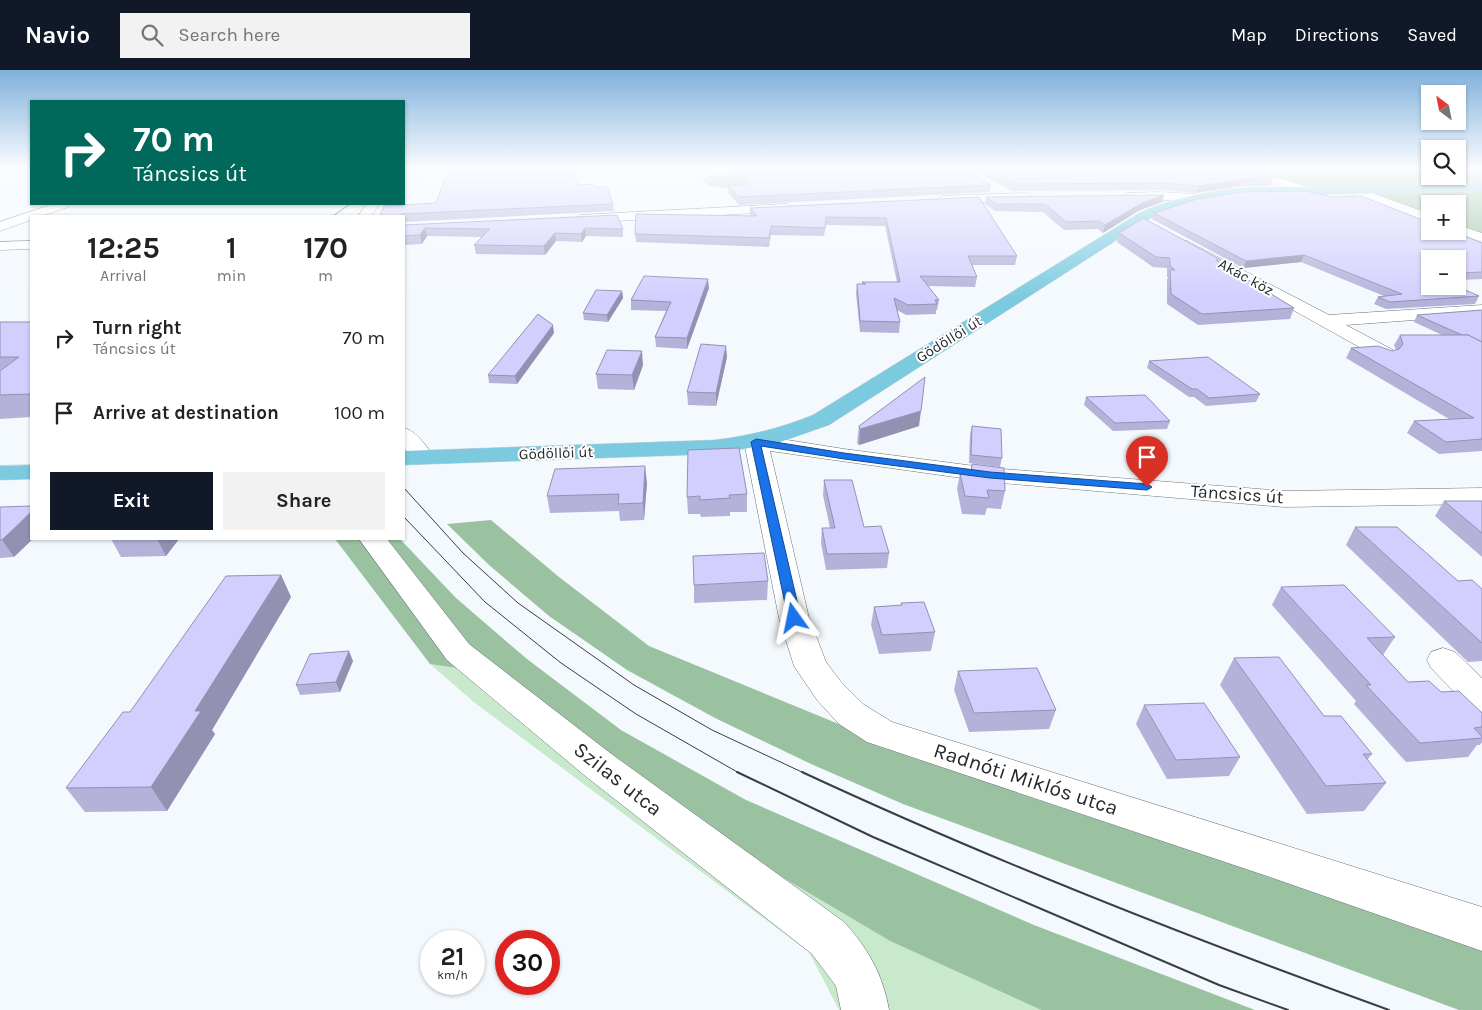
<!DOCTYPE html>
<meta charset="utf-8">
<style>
body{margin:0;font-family:Karla,sans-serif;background:#f2f2f2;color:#222;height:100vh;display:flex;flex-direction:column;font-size:19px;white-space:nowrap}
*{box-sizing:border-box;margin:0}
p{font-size:16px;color:#767676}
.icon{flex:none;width:28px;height:28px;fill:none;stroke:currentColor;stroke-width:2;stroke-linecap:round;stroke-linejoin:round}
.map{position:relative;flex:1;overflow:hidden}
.sheet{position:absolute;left:30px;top:145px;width:375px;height:325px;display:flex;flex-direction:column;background:#fff;border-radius:0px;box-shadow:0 1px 4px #0004}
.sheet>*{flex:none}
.guide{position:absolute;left:30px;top:30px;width:375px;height:105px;border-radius:0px;box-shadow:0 1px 4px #0004;background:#00695c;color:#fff;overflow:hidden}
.needle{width:32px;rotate:328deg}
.buttons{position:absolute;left:1421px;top:15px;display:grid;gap:10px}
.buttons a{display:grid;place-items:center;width:45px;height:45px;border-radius:0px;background:#fff;box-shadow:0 1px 4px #0004;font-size:25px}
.speed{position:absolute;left:420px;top:860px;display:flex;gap:10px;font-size:25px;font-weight:700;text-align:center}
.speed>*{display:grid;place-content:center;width:65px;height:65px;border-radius:50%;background:#fff;box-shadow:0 1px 4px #0004;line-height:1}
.speed small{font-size:12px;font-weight:400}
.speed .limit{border:8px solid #d22;background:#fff;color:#111}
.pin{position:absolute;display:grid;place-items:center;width:42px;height:42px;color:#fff;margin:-51px -21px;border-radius:50% 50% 50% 0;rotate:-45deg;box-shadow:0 0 5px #0007}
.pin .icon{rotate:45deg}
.me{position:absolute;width:55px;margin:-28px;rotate:348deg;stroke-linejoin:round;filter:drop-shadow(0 0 4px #0008)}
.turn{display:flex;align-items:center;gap:18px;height:105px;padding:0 20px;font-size:22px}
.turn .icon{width:65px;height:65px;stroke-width:2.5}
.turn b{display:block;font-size:35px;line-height:42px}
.eta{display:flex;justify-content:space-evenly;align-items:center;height:85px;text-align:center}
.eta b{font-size:30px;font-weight:700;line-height:35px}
.primary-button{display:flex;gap:10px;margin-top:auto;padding:10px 20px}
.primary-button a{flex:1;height:58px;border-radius:0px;background:#111827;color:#fff;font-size:20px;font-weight:700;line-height:58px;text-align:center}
.primary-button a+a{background:#f2f2f2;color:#222}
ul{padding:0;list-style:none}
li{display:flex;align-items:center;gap:15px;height:75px;padding:0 20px}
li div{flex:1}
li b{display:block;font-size:19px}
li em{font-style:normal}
header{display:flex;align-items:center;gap:30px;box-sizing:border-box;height:70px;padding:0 25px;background:#111827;color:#fff}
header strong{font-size:24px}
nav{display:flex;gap:28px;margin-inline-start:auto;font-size:18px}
.search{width:350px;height:45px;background:#f2f2f2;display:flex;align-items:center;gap:12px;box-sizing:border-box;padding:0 18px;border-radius:0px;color:#767676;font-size:19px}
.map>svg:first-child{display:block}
.green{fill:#c8e9cb}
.forest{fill:#9bc2a0}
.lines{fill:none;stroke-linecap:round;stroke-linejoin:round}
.minor-casing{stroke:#6a7178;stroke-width:1}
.major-casing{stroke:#d4d4d5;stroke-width:1}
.minor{fill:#fff;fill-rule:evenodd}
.major{fill:#7bcae0;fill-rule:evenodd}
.tram-far1{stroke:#3b3e41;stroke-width:1}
.tram{stroke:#3b3e41;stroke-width:2}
.wall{fill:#b5b2da}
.shaded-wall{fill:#9391b2}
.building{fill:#d2cffe;stroke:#9391b2}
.route{fill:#1a73e8;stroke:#114b97}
.labels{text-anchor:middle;stroke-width:4;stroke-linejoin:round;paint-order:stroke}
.far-street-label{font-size:15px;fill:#26292c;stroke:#fff}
.street-label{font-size:18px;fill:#26292c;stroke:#fff}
.near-street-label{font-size:21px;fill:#26292c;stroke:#fff}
</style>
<header>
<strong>Navio</strong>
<div class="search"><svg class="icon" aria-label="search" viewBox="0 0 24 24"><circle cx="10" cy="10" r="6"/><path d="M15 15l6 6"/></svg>Search here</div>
<nav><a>Map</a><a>Directions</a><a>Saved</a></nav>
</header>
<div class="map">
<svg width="1482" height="940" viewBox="0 0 1482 940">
<rect width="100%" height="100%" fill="#f4f9fe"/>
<polygon class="green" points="430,594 502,605 731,777 890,871 1041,940 839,940 809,882 475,633"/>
<g class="forest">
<polygon points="1242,98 1430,98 1430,106 1458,106 1458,98 1482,98 1482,113 1302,118"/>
<polygon points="714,105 736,105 746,116 722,118 707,115 702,108"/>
<polygon points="1482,120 1482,166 1458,156 1458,134 1430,134 1430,146 1364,122"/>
<polygon points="491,450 559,507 649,576 890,675 1482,881 1482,940 1459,940 903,734 811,694 715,648 627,600 549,546 489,495 447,454"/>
<polygon points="335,469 400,469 456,528 527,589 621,660 746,730 1034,855 1255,940 1041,940 890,871 731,777 502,605 430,594"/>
</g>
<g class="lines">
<defs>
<g id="minor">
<rect x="0" y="98" width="31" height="6"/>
<polygon points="425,98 440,98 438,100 404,113 404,106"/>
<polygon points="1229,98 1246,98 1310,117 1312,120 1306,124 1302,123 1231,100"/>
<polygon points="1350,115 1430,144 1430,153 1346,122 1344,119"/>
<polygon points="1161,122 1194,124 1200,128 1194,132 1161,130 1127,131 1121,127 1127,123"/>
<polygon points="1024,123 1028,124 1030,127 1028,130 942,134 936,130 942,126"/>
<polygon points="53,134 70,134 68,137 42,146 31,146 31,150 0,161 0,152"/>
<polygon points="367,134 379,134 371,146 358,146"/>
<polygon points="787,134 793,138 792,141 580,153 573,149 580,145"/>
<polygon points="1458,155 1482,163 1482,172 1453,162 1458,161"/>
<polygon points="31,171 31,179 0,180 0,172"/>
<polygon points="1187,171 1329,245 1482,235 1482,245 1346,255 1393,280 1396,284 1393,288 1386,290 1379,288 1182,178 1180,175 1182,172"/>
<path d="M404 358C417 361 426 376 434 387L430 392C405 398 403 377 404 358Z"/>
<polygon points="756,365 844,379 990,398 1284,421 1482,418 1482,434 1284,437 990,412 770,381 809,548 826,592 841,612 863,634 892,652 1482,837 1482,881 1267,806 867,672 839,654 817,630 794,596 779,548 744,372 748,367"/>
<path d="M359 469H387L469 574 610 683 844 852C868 878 883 905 889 940H841L836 916 812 884 584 705 447 590Z"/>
<polygon points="1443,578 1455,582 1482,608 1482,642 1470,638 1431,598 1427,590 1431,582"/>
</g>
<g id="major">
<path d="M1482 113V121L1240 126C1209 129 1179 134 1151 148L829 355 777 373 715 384 404 395V381L715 370C749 366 781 358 813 345L1141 142C1173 128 1206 122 1240 118Z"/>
<polygon points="31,395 31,409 0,410 0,396"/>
</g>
</defs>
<use href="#minor" class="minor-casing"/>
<use href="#major" class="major-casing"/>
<use href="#minor" class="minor"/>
<use href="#major" class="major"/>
<g class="tram-far1">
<polyline points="404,103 415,98"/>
<polyline points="333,146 350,134"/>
<polyline points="404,418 463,483 518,533 634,615 712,660 804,703"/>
<polyline points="404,447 485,532 561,593 636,644 739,703"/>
</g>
<g class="tram">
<polyline points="737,702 873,767 1219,915 1288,940"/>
<path d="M802 702C993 791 1190 868 1389 940"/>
</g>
</g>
<g class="wall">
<polygon points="730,98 961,98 991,115 990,122 739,135 728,123 728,116 744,115"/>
<polygon points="969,98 1241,98 1273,108 1270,116 1240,116 1196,123 1161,120 1012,121"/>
<polygon points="577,115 595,117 613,134 614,141 404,152 404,146 380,146 436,133"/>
<polygon points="979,127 1017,186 1015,195 972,195 977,207 975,217 927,216 939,230 937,240 936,240 936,244 906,245 897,240 900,252 899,263 860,262 856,223 857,214 861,214 862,212 897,212 885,156 826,155 824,166 771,165 769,177 636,172 635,164 750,146 750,138"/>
<polygon points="986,127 1162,132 1140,140 1103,163 1098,159 1064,160 1043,142 995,141 985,134"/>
<polygon points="1154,143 1482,173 1482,209 1458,210 1458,189 1430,189 1430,216 1479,226 1475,234 1386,239 1374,234 1378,227 1384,226 1301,192 1243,198 1152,149"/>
<polygon points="404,155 623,159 623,167 586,166 582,172 556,171 545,185 476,184 474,175 482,167 427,166 422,174 405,175 404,177"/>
<polygon points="1119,163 1220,193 1294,238 1290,249 1198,255 1167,234 1167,210 1168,207 1167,207 1167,198 1153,197 1117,172"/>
<polygon points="709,218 687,279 656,277 655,267 666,241 631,240 631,230"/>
<polygon points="622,221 623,228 608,252 584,250 583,243"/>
<polygon points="1482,240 1482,381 1439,384 1407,363 1414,351 1449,349 1346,288 1351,278 1392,281 1396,280 1394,275 1400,265 1442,265 1414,252 1417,245"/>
<polygon points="0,252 31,252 31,347 0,349"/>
<polygon points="554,263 517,314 489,313 488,305"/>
<polygon points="727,287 716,336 688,335 687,322"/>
<polygon points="1149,291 1260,324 1256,332 1206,336 1194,327 1189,327 1147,298"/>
<polygon points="643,295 634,320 598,319 596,304"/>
<polygon points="1086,327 1170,351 1167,359 1113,361 1084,335"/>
<polygon points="859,356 919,356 859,375 857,373"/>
<polygon points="972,356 1002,388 1000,397 969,393 970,364"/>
<polygon points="972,394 1005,421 1001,439 987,438 985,445 962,444 957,419 960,403 970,403"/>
<polygon points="824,410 864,457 889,483 887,498 826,500 821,473 822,458 830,458 823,425"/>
<polygon points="647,413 644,450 620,451 619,441 550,443 547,426"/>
<polygon points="747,424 747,442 730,442 730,446 701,447 700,444 688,444 687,427"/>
<polygon points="1444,431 1482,431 1482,487 1435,446"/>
<polygon points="0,437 14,487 0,488"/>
<polygon points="1355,457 1458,511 1482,519 1482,591 1468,592 1346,475"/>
<polygon points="111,469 179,469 166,486 121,487"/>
<polygon points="281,505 291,527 212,660 215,664 167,741 85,742 66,718 130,642"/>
<polygon points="768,511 767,530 694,533 694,515"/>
<polygon points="1281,517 1395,567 1383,585 1408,612 1441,622 1482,643 1482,672 1480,675 1477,675 1468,687 1406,692 1354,634 1356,631 1272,535"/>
<polygon points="901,533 935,562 931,581 879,584 871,555 874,537 901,535"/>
<polygon points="1234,588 1324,646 1372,684 1367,690 1386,713 1364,741 1307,744 1220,615"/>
<polygon points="353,591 340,622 300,625 296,615"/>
<polygon points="958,601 1056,640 1049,659 969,662 954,620"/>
<polygon points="1144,635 1240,687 1229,706 1167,709 1136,654"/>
</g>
<g class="shaded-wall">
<polygon points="1242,109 1240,116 1196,123 1198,116"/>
<polygon points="1164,125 1162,132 1140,140 1103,163 1105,155 1142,133"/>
<polygon points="425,158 427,166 422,174 420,165"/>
<polygon points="585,158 586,166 582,172 581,164"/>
<polygon points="555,163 556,171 545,185 544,176"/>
<polygon points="1304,185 1301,192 1243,198 1246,191"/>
<polygon points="708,209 709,218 687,279 687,268"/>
<polygon points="622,221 623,228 608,252 607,245"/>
<polygon points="553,255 554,263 517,314 515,306"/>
<polygon points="726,276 727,287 716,336 716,323"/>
<polygon points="642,281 643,295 634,320 632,305"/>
<polygon points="921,341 919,356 859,375 860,359"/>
<polygon points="645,396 647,413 644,450 643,433"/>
<polygon points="31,442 31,469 33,469 14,487 2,470"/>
<polygon points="157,469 179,469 166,486"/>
<polygon points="281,505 291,527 212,660 215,664 167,741 151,717 195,641"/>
<polygon points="349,581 353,591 340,622 336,612"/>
</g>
<g class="building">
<polygon points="449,98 572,98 577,115 593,114 595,117 607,117 613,134 402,144 400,146 380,146 384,136 436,133"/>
<polygon points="736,98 961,98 991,115 739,127 728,116 750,114"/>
<polygon points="983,98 1241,98 1273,108 1242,109 1198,116 1163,113 1014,114"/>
<polygon points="1305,121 1333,127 1361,126 1430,153 1430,161 1452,161 1482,173 1482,202 1458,203 1458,189 1430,189 1430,204 1429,204 1430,205 1430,216 1456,216 1479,226 1390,232 1378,227 1402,224 1304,185 1246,191 1154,143 1197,129 1242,122"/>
<polygon points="1164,125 1142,133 1105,155 1099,151 1066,152 1045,134 996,134 986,127"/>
<polygon points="979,127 1017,186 968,186 977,207 920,206 939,230 935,230 937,234 908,235 894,228 900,252 860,251 857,214 866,214 862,212 900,212 886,148 826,147 825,158 771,156 769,168 635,164 636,144 757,146 750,138"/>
<polygon points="617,145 623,159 585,158 581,164 555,163 544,176 474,175 490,159 425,158 420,165 404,166 404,155"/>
<polygon points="1143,148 1221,190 1216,190 1294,238 1202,244 1171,224 1170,200 1175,200 1170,196 1170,188 1156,187 1119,163"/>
<polygon points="644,206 708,209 687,268 655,267 671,232 631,230"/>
<polygon points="596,220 622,221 607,245 583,243"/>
<polygon points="1482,240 1482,272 1468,265 1462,265 1417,245"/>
<polygon points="538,244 553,255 515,306 488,305"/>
<polygon points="0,252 31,252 31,324 0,325 0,301 19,287 0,287"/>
<polygon points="1400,265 1468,265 1482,272 1482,369 1446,372 1414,351 1474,348 1351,278 1378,276 1392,281 1399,279 1403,274"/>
<polygon points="701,274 726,276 716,323 687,322"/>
<polygon points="607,280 642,281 632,305 596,304"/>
<polygon points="1208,287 1260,324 1209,328 1197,319 1192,319 1149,291"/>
<polygon points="925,307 921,341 860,359 859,356"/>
<polygon points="1145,325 1170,351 1115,353 1086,327"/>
<polygon points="972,356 1001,359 1002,388 971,385"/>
<polygon points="739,378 747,424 729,425 730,428 700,430 700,426 687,427 688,380"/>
<polygon points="972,394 1004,398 1005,421 987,420 989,428 965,426 960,403 971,403"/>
<polygon points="645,396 643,433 618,434 619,424 547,426 555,399"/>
<polygon points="824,410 852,410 864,457 881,456 889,483 827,484 822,458 835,458"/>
<polygon points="1444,431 1482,431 1482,463"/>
<polygon points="31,436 31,442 2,470 0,470 0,437"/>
<polygon points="1355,457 1397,457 1458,511 1472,510 1482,519 1482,573"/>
<polygon points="764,483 768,511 694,515 693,486"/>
<polygon points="281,505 195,641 201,641 151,717 66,718 123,642 130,642 226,506"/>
<polygon points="1344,515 1395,567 1367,568 1408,612 1429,611 1441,622 1459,621 1482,643 1482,657 1474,658 1482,667 1482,668 1420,673 1366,615 1371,615 1281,517"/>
<polygon points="924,532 935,562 882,565 874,537 902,535 901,533"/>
<polygon points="349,581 336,612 296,615 310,584"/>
<polygon points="1279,587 1324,646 1341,646 1372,684 1363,684 1386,713 1326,716 1234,588"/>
<polygon points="1037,598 1056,640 974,643 958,601"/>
<polygon points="1204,633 1240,687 1176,690 1144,635"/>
</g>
<linearGradient id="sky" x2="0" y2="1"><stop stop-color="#80b0dc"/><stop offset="0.43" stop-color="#fafcff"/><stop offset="1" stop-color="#fafcff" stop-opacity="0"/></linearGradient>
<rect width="1482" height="229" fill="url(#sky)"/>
<polygon class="route" points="756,369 844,383 990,402 1147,414 1152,417 1147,420 990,408 844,389 761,376 801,548 794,553 788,548 751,372"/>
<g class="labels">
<g class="far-street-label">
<text transform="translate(1246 207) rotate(29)" y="5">Akác köz</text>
<text transform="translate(949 269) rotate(-32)" y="5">Gödöllői út</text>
<text transform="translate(556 383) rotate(-2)" y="5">Gödöllői út</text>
</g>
<g class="street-label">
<text transform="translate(1237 424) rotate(4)" y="6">Táncsics út</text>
</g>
<g class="near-street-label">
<text transform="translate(618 709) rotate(38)" y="7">Szilas utca</text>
<text transform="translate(1026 709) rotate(18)" y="7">Radnóti Miklós utca</text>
</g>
</g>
</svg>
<div class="buttons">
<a><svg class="needle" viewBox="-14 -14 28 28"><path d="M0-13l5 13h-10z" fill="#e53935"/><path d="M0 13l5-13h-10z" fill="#767676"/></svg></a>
<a><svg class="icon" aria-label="search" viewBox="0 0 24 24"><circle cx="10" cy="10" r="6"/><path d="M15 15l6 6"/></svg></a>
<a>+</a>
<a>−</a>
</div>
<div class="speed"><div>21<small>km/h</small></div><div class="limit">30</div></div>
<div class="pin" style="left:1147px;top:417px;background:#d93025"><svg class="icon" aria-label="arrive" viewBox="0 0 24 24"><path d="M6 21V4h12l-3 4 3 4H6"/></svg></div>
<svg class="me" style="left:794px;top:548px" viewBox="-20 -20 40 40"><path d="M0-17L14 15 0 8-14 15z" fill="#1a73e8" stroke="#fff" stroke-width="4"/></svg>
<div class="guide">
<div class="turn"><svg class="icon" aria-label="right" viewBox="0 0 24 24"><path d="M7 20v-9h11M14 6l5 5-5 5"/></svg><div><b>70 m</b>Táncsics út</div></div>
</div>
<section class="sheet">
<div class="eta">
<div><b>12:25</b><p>Arrival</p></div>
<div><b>1</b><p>min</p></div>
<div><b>170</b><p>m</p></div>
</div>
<ul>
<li><svg class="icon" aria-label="right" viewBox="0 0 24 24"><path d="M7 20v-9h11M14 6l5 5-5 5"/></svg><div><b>Turn right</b><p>Táncsics út</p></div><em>70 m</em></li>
<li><svg class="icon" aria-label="arrive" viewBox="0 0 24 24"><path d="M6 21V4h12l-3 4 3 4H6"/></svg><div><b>Arrive at destination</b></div><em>100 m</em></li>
</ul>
<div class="primary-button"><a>Exit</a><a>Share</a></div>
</section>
</div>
